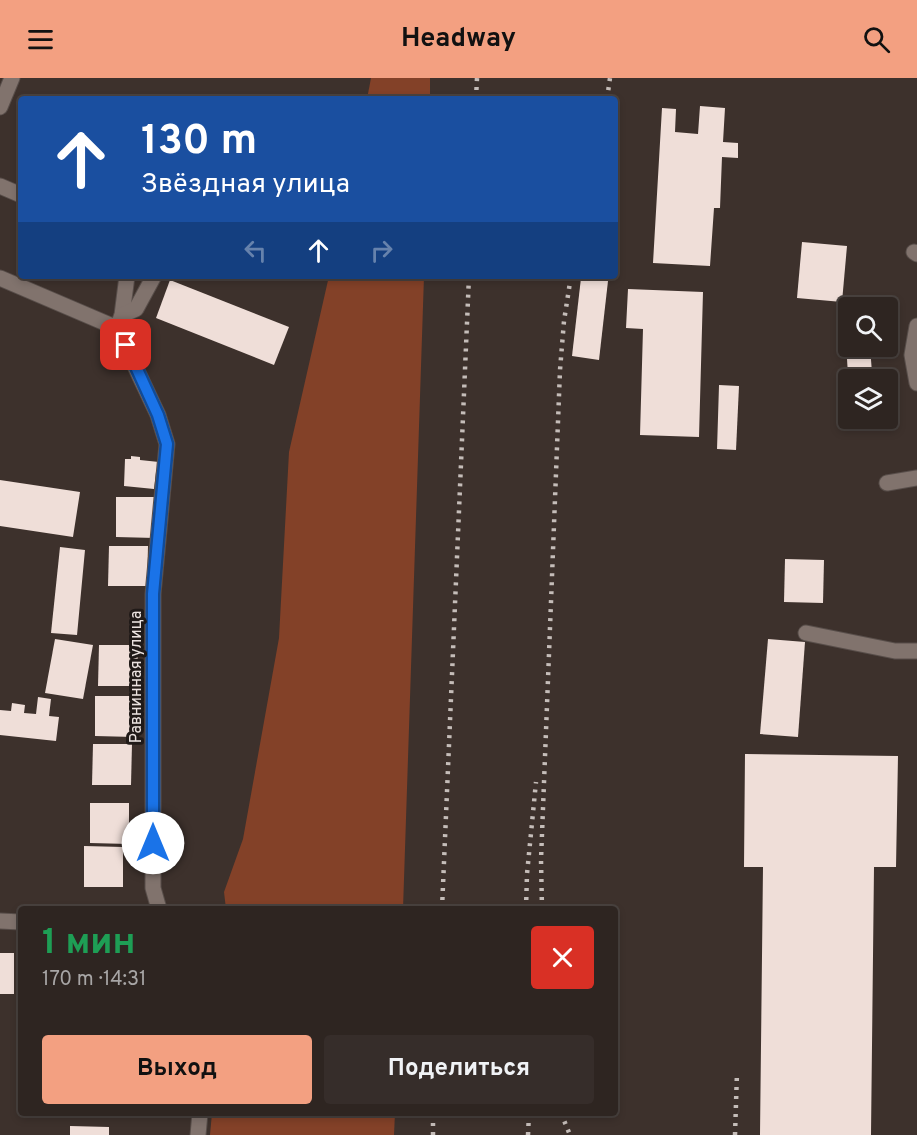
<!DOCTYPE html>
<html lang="ru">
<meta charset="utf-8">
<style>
body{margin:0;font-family:Overpass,sans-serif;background:#362d2a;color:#f1f3f6;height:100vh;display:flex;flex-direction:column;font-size:22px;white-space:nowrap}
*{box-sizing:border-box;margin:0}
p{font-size:20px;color:#a7a5a5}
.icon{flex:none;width:33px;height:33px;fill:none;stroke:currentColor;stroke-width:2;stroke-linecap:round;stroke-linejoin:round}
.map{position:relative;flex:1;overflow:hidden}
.panel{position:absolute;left:18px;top:828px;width:600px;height:210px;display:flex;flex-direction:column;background:#2e2521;border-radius:6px;box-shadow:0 3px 9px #0003,0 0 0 2px #49423f}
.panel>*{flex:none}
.banner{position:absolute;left:18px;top:18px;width:600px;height:183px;border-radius:6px;box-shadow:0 3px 9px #0003,0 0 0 2px #49423f;background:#1a4fa0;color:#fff;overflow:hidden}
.controls{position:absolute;left:838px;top:219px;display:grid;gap:12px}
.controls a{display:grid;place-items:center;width:60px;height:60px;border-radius:6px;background:#2e2521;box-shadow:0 3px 9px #0003,0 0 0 2px #49423f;font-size:30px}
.pin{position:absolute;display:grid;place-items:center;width:51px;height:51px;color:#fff;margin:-26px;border-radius:12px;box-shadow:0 3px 9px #0006}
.me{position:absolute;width:66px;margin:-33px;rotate:0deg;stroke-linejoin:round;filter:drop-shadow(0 0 4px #0008)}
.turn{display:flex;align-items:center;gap:21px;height:126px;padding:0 24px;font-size:27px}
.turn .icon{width:78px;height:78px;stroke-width:2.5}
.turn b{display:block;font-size:42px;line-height:51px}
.lanes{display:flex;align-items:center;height:57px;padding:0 24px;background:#0003;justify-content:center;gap:30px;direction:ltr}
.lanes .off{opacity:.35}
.round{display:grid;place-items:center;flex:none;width:63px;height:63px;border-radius:6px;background:#362d2a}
.summary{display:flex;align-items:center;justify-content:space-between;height:102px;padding:0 24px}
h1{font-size:36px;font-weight:700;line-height:45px;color:#1e9e55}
.primary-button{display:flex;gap:12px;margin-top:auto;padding:12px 24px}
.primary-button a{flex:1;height:69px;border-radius:6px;background:#f3a081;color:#111;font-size:24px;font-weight:700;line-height:69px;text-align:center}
.primary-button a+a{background:#362d2a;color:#f1f3f6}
header{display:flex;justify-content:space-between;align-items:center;height:78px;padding:0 24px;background:#f3a081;color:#111;font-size:27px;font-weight:700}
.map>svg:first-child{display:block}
.green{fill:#834128}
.building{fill:#efded8}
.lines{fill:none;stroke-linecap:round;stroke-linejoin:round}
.minor-casing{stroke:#584e4a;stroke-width:17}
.minor{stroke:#81736d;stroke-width:15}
.rail{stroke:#c5bdb9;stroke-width:4.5;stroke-dasharray:3 6;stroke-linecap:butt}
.route-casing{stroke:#114b97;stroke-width:15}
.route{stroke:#1a73e8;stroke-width:10}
.labels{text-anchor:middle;stroke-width:6;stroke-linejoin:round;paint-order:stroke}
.street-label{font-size:16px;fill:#ebe3e0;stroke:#201a18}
</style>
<header><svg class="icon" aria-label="menu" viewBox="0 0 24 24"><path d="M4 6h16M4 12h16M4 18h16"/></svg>Headway<svg class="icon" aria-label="search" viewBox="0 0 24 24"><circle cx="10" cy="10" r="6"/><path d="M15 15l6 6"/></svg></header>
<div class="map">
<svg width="917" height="1057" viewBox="0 0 917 1057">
<rect width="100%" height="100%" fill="#3d312c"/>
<g class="green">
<polygon points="371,0 430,0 430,21 367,21"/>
<polygon points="329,198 424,198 403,831 226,831 224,814 243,761 279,560 289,374"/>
<polygon points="212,1035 395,1035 394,1057 210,1057"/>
</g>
<g class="building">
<polygon points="700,28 725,30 723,64 738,65 738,80 722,79 720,130 714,130 710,188 653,185 662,30 676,31 675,54 698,56"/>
<polygon points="802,164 847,168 842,224 797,220"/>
<polygon points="581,200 608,203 599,282 572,278"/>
<polygon points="170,202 289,249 274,287 156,240"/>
<polygon points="628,211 703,214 699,359 640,357 643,251 626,250"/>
<polygon points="846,265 849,265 849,268 870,268 872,295 848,297"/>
<polygon points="719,307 739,308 736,372 717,371"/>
<polygon points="131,378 140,379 140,382 159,384 158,394 156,394 154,411 124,408 125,381 131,381"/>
<polygon points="0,402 80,414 73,459 0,448"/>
<polygon points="116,419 155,419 155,460 116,459"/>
<polygon points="109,468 148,468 147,508 108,508"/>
<polygon points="60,469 85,472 77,557 51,555"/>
<polygon points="785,481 824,482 823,525 784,524"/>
<polygon points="55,561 93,567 83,621 45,615"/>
<polygon points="768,561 805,564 798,659 760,656"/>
<polygon points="99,567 138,567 137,608 98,608"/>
<polygon points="95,618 134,618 134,659 95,658"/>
<polygon points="38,619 51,621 49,638 59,639 56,663 0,657 0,632 11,633 12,625 25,627 24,635 36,636"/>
<polygon points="93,666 132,666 131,707 92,707"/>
<polygon points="745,676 898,678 896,789 874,789 871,1057 760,1057 763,789 744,789"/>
<polygon points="90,725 129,725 129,766 90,765"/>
<polygon points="84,768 123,769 123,809 84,809"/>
<rect x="0" y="875" width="14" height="41"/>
<polygon points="70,1048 109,1049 109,1057 70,1057"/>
</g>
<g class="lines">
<defs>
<g id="minor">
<polyline points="0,29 12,0"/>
<polyline points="0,108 21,117"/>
<polyline points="914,174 917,176"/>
<polyline points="127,198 122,237 117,250 158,337 167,366 153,516 153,810 159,831"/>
<polyline points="0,200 117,250"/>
<polyline points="122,237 136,231 154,198"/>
<polyline points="917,248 912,277 917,305"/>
<polyline points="887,405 917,400"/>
<polyline points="806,555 895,573 917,573"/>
<polyline points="0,843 21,844"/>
<polyline points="198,1057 200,1035"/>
</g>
</defs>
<use href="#minor" class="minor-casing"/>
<use href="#minor" class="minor"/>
<g class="rail">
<polyline points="476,21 477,0"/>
<polyline points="607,21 610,0"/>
<polyline points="442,831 469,198"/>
<polyline points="526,831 527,796 536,704"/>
<polyline points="542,831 541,782 560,292 564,243 571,198"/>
<polyline points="561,1035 570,1057"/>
<polyline points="433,1057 433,1035"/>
<polyline points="528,1057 529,1035"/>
<polyline points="735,1057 737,994"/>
</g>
</g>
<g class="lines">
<defs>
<polyline id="route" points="126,267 158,337 167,366 153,516 153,765"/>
</defs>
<use href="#route" class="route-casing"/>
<use href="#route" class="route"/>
</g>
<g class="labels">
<g class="street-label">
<text transform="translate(135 599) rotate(-90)" y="6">Равнинная улица</text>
</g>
</g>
</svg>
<div class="controls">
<a><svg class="icon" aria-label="search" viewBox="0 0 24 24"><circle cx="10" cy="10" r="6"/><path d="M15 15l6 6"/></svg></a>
<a><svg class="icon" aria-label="layers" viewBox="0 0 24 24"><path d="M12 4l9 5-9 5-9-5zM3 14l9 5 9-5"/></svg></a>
</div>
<div class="pin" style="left:126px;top:267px;background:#d93025"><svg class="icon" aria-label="arrive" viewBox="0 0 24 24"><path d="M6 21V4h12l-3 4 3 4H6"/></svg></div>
<svg class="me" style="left:153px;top:765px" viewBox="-20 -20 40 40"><circle r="19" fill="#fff"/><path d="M0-13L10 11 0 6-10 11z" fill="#1a73e8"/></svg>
<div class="banner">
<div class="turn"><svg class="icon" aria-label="ahead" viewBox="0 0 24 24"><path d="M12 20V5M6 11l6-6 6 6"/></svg><div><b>130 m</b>Звёздная улица</div></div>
<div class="lanes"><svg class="icon off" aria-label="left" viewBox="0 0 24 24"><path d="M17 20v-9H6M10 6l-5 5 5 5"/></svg><svg class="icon" aria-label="ahead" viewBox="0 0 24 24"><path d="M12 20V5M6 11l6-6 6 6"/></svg><svg class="icon off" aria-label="right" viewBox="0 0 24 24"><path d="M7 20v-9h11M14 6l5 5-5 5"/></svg></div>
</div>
<section class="panel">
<div class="summary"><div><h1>1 мин</h1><p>170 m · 14:31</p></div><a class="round" style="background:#d93025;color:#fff"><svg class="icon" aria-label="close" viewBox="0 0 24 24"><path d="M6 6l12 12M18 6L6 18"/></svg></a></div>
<div class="primary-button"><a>Выход</a><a>Поделиться</a></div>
</section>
</div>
